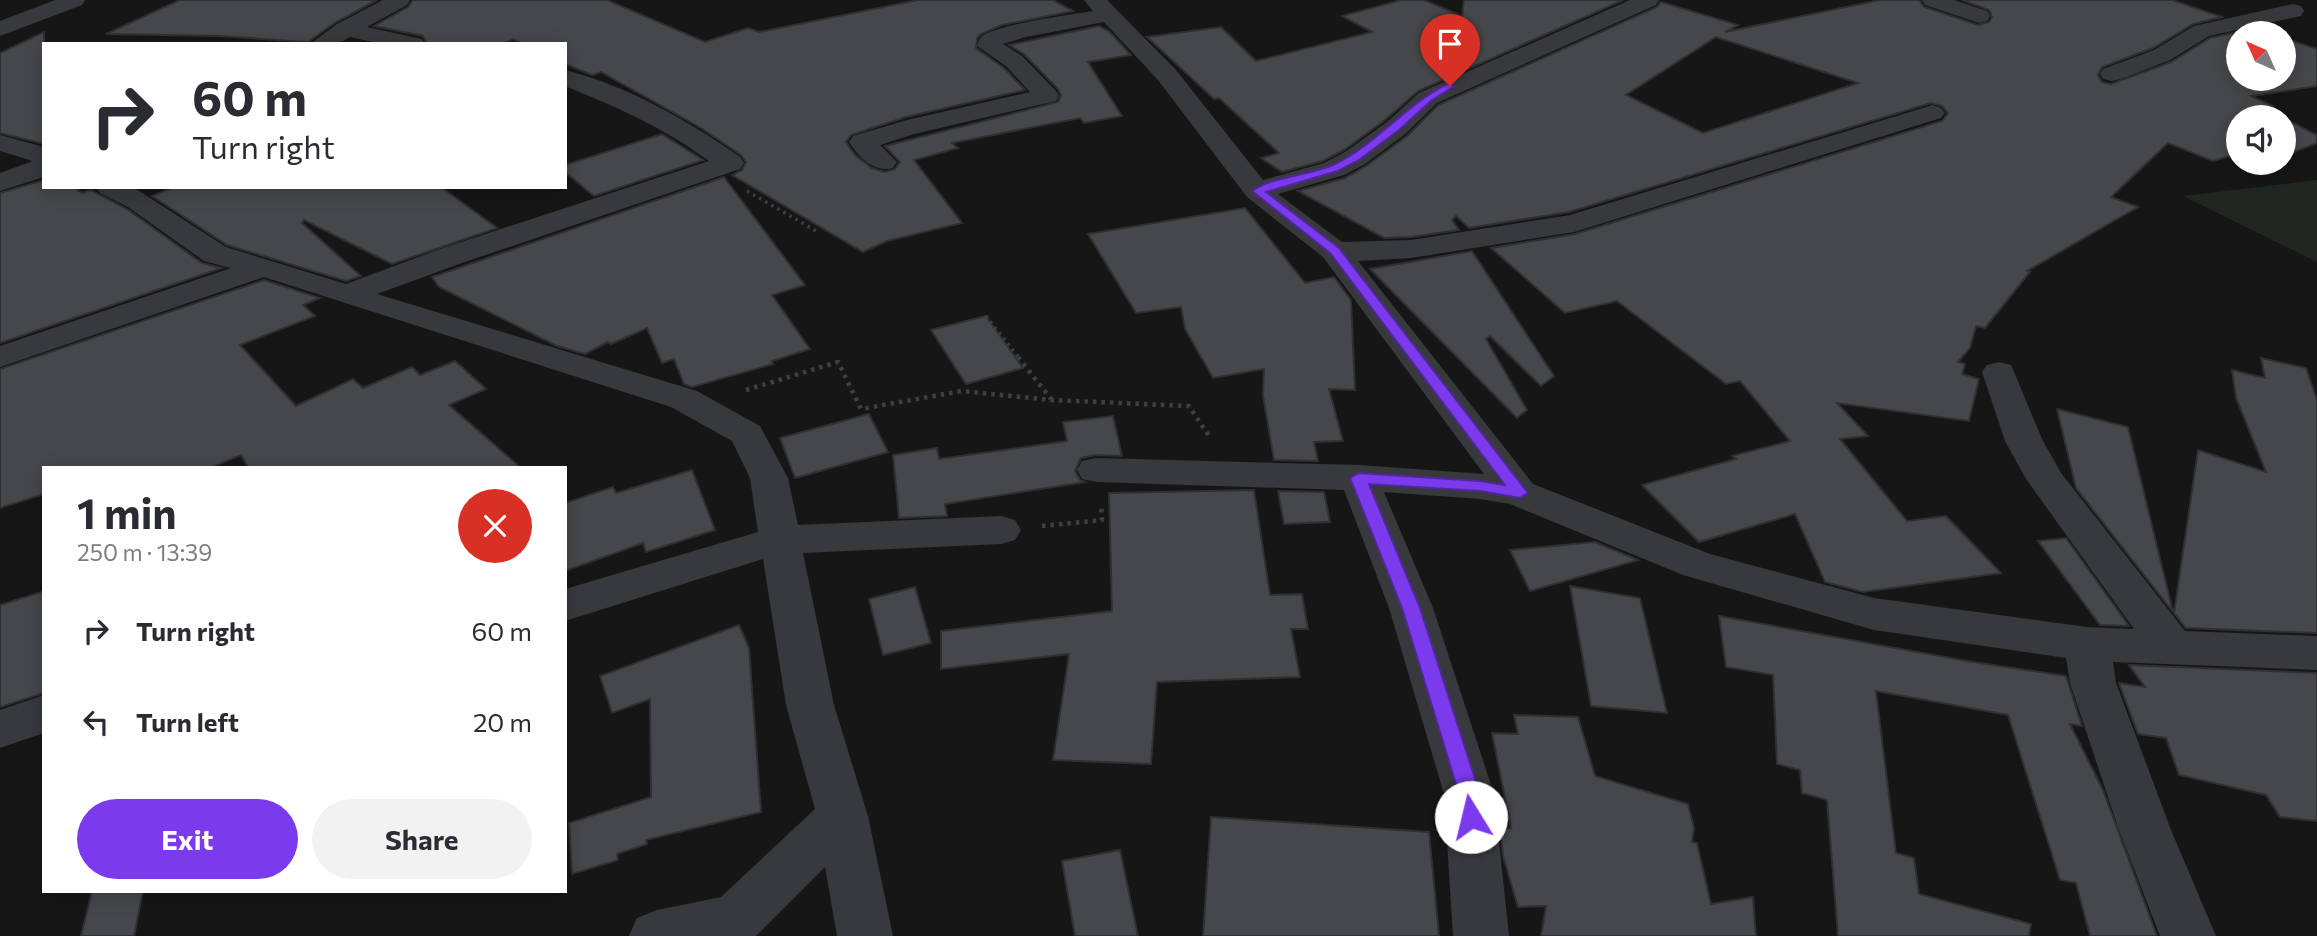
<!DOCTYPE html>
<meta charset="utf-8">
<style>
body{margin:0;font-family:Commissioner,sans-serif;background:#f2f2f3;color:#2b2b33;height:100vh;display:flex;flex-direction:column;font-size:26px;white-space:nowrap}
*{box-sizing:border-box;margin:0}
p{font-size:23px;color:#7c7c81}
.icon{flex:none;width:38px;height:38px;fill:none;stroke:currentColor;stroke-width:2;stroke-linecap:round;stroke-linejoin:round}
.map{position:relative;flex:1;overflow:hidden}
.side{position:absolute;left:42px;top:466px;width:525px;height:427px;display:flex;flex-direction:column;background:#fff;border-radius:0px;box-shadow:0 4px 18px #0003}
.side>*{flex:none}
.banner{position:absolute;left:42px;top:42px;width:525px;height:147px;border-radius:0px;box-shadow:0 4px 18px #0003;background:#fff;color:#2b2b33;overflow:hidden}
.needle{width:46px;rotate:315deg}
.tools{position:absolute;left:2226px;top:21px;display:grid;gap:14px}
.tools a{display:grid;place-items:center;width:70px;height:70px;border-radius:50%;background:#fff;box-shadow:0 4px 18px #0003;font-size:35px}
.pin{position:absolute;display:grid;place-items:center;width:60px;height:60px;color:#fff;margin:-72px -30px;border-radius:50% 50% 50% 0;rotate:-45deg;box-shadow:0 0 7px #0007}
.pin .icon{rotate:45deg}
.me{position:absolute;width:77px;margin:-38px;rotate:351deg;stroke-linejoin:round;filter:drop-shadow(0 0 5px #0008)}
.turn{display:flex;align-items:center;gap:24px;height:147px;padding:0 35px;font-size:32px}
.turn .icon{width:91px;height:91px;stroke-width:2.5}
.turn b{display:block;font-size:49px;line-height:60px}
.round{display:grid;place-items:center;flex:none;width:74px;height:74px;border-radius:37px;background:#f2f2f3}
.overview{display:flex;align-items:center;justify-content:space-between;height:119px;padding:0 35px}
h1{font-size:42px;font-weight:700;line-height:52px}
.cta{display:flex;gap:14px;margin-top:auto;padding:14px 35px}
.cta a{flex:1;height:80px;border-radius:42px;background:#7c3aed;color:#fff;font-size:28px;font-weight:700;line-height:80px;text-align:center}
.cta a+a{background:#f2f2f3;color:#2b2b33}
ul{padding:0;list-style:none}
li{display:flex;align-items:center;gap:21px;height:91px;padding:0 35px}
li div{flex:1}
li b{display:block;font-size:26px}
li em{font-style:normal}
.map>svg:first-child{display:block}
.green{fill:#202720}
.building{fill:#45474a;stroke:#303033;stroke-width:2;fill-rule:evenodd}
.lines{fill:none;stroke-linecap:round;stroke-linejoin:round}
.path-far1{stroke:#3d4043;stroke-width:3.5;stroke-dasharray:2.5 4.5;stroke-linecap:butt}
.path{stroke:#3d4043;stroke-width:4.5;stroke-dasharray:3.5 5;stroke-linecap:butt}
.street{fill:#37393c;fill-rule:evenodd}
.route{fill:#7c3aed;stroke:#51269a;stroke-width:2}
</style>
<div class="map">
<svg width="2317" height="936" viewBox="0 0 2317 936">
<rect width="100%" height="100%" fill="#161617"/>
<polygon class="green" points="2317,180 2317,262 2183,196"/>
<g class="building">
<polygon points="180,0 377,0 336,22 308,42 218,36 106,34"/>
<polygon points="413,0 607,0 705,42 748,28 759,32 918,0 1053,0 1073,11 1002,25 981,34 977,38 976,48 1004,68 1025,90 906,117 851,135 846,142 855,155 872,168 885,172 895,169 900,162 885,146 1058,102 1061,95 1058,89 1024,54 1009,45 1099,26 1109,31 1131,55 1088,62 1122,116 1084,123 1080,118 952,143 958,148 914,160 962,223 887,241 863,252 732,175 742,170 746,162 741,155 701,128 601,72 592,75 565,64 565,44 523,44 513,39 503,44 427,44 423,36 374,26 408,7"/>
<polygon points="1401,0 1424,0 1462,16 1464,0 1623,0 1418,91 1385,120 1344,150 1323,161 1282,172 1261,158 1279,153 1219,98 1214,99 1147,37 1221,27 1256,61 1372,32 1342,16"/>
<path d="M1880 0H1919L1924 7 1978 25 1989 22 1992 17 1989 10 1962 0H2172L2222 17 2193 24 2153 48 2102 67 2098 75 2102 82 2111 84 2171 62 2210 38 2256 28 2270 33H2238V79H2284V38L2317 49V86L2251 96 2273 106 2263 107 2282 117H2238V159L2230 156 2213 161 2168 143 2111 197 2138 207 2027 271 2030 272 1985 328 1976 326 1970 348 1958 362 1965 364 1962 374 1979 379 1969 421 1837 403 1868 436 1840 439 1907 521 1946 516 2001 573 1863 592 1825 582 1795 514 1699 542 1642 485 1736 459 1732 456 1790 441 1740 381 1726 384 1617 301 1565 313 1491 248 1575 234 1942 121 1948 113 1942 106 1931 103 1569 212 1469 228 1456 216 1452 220 1459 230 1411 237 1384 238 1298 191 1345 178 1366 166 1407 136 1438 105 1657 7 1661 2 1738 25 1725 32ZM1716 37 1858 83 1703 133 1626 95Z"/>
<polygon points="44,32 44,144 0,133 0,53"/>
<polygon points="2284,118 2317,135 2317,143 2284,156"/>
<polygon points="662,134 703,160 594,196 565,172 565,165"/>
<polygon points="724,177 805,285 772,295 810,349 772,361 773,364 692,387 684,384 674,359 662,363 647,328 611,344 608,342 585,354 557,346 439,287 432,277"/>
<polygon points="44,180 44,187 74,187 82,193 91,190 127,209 202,263 222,268 0,343 0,193"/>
<polygon points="175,187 441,187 497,228 392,264 304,220 302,223 361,276 346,281 227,245 152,196"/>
<polygon points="1245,208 1305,283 1334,277 1351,300 1355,390 1329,389 1343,441 1314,442 1318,461 1274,460 1263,396 1264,369 1213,378 1185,329 1181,307 1136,313 1088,234"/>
<polygon points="1472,251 1554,376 1541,386 1490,336 1486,339 1527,410 1517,418 1370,269"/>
<polygon points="264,280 320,298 303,305 315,316 240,345 296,406 353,379 363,388 412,367 420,375 455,361 486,389 449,405 520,467 248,467 241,455 212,467 44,467 44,494 0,508 0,369"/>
<polygon points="986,316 1023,368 966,384 931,330"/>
<polygon points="2261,358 2306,368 2317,400 2317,633 2186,628 2174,613 2198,450 2266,472 2236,398 2232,370 2265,378"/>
<polygon points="2057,409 2128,427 2173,612 2076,488"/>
<polygon points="869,414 888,452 795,478 780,438"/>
<polygon points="1113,416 1122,456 1096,455 1081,458 1075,471 1080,480 1085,482 945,504 947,516 899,518 893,455 937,448 939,459 1067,441 1063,422"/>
<polygon points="692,470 715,530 646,552 643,543 565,571 565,503 613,487 616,493"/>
<polygon points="1254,490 1270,595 1302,594 1308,629 1291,629 1300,677 1157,682 1151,764 1053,760 1069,654 941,669 941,631 1112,611 1109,493"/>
<polygon points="1278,491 1324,492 1330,522 1284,524"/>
<polygon points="2066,538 2129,626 2100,625 2038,541"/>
<polygon points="1595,542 1638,560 1530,591 1510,550"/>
<polygon points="1570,586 1640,598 1667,713 1591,706"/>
<polygon points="915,587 931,643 883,655 869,599"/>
<polygon points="44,591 44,693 0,707 0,605"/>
<polygon points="1719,616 1967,661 2066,676 2082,726 2070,724 2103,790 2157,936 2090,936 2076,883 2060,880 2008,715 1876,691 1896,853 1914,858 1919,894 2031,924 2029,936 1838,936 1827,800 1802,793 1800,770 1777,764 1773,675 1726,667"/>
<polygon points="739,625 749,648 761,812 646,840 647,844 617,854 618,860 572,874 569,823 651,797 650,699 612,713 600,676"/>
<polygon points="2129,665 2317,673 2317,821 2280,817 2266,795 2179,775 2166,738 2138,734 2119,683 2145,687"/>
<polygon points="1514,715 1578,717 1595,776 1688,804 1694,828 1692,842 1697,843 1711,904 1753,897 1756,936 1541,936 1546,906 1518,907 1503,856 1500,829 1511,828 1492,733 1518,734"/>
<polygon points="1211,817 1429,832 1439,936 1203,936"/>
<polygon points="1120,850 1138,936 1075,936 1062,861"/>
<polygon points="92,891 143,891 134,936 81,936"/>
</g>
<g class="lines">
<g class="path-far1">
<polyline points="747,191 818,232"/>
<polyline points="986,316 1020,359"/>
</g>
<g class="path">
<polyline points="1018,357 1051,399"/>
<polyline points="746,390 838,362 861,409 962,391 1051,400 1189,406 1209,436"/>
<polyline points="1042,526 1102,520 1101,505"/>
</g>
<g class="street">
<polygon points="55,0 85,0 82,5 0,36 0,21"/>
<polygon points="383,0 410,0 407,5 367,27 422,39 425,44 381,44 350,37 338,44 310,44 337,24"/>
<path d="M1084 0H1107L1176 70 1263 180 1324 163 1345 152 1387 122 1419 93 1630 0H1659L1656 5 1437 103 1405 134 1365 164 1344 175 1278 194 1342 242 1411 240 1570 215 1923 108 1932 105 1941 108 1945 113 1941 118 1574 232 1411 258 1358 261 1533 484 1710 554 1874 598 2087 627 2134 629 2026 479 2005 441 1982 372 1987 365 1999 362 2011 365 2043 441 2061 473 2185 631 2317 636V670L2113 662 2116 683 2171 830 2216 936H2160L2119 830 2070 683 2066 658 1874 630 1683 575 1510 504 1480 499 1384 492 1433 608 1494 794 1509 936H1453L1444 794 1389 608 1344 490 1096 482 1082 479 1077 470 1082 461 1096 458 1359 465 1484 474 1323 257 1247 197 1158 80 1104 22 1026 37 1003 44 1022 56 1056 91 1059 96 1056 101 914 134 880 145 897 162 893 168C873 173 859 157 849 142L853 136 907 120 1030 92 1006 66 977 46C978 42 979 39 982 36 999 24 1070 15 1093 11Z"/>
<polygon points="1922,0 1954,0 1987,11 1990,16 1987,21 1979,23 1925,5"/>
<polygon points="2293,4 2301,6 2304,11 2301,16 2209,36 2170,60 2121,79 2112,81 2103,79 2100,74 2103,69 2154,50 2194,26"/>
<path d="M565 70C628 86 687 120 740 157L744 163 740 169 462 263 377 294 697 391 760 426 788 478 798 525 1001 516 1015 520 1021 530 1015 540 1001 544 803 553 834 705 868 816 893 936H837L825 867 756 936H629L637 918 657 910 721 897 815 809 786 705 763 559 565 621V589L758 532 750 478 732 441 671 407 264 277 0 367V346L231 268 204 261 128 207 100 193 96 187H133L226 247 346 284 440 249 709 161C664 128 617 107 565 86Z"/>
<polygon points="0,135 44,147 44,177 0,191 0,173 33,161 0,151"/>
<polygon points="44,695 44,733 0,748 0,710"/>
</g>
</g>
<path class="route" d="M1447 84 1455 86 1432 100 1399 130 1359 160 1338 171 1266 192 1339 248 1528 493 1520 498 1480 491 1369 484 1420 608 1480 794 1482 817 1479 824 1471 827 1464 824 1459 794 1402 608 1350 478 1359 473 1480 481 1505 485 1330 253 1252 191C1270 177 1310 175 1333 165 1376 145 1405 105 1447 84Z"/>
</svg>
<div class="tools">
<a><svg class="needle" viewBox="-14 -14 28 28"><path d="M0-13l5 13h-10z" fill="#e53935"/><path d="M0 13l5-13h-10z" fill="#7c7c81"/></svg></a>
<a><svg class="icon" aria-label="sound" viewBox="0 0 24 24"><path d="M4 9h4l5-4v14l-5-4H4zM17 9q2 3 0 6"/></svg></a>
</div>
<div class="pin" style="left:1450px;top:86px;background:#d93025"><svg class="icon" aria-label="arrive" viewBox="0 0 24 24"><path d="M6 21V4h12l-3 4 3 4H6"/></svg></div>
<svg class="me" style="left:1471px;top:817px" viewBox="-20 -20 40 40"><circle r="19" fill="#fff"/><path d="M0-13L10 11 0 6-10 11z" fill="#7c3aed"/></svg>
<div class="banner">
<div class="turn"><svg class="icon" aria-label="right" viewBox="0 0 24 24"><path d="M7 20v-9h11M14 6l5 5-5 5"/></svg><div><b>60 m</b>Turn right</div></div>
</div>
<section class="side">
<div class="overview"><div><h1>1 min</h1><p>250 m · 13:39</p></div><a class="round" style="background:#d93025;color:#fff"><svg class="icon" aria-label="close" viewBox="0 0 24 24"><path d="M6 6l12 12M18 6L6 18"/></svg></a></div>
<ul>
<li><svg class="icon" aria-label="right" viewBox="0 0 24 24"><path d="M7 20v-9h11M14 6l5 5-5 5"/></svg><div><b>Turn right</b></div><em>60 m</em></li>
<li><svg class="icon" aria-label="left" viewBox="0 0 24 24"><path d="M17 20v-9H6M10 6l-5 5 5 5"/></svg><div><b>Turn left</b></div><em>20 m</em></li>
</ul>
<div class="cta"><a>Exit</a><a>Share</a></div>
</section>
</div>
